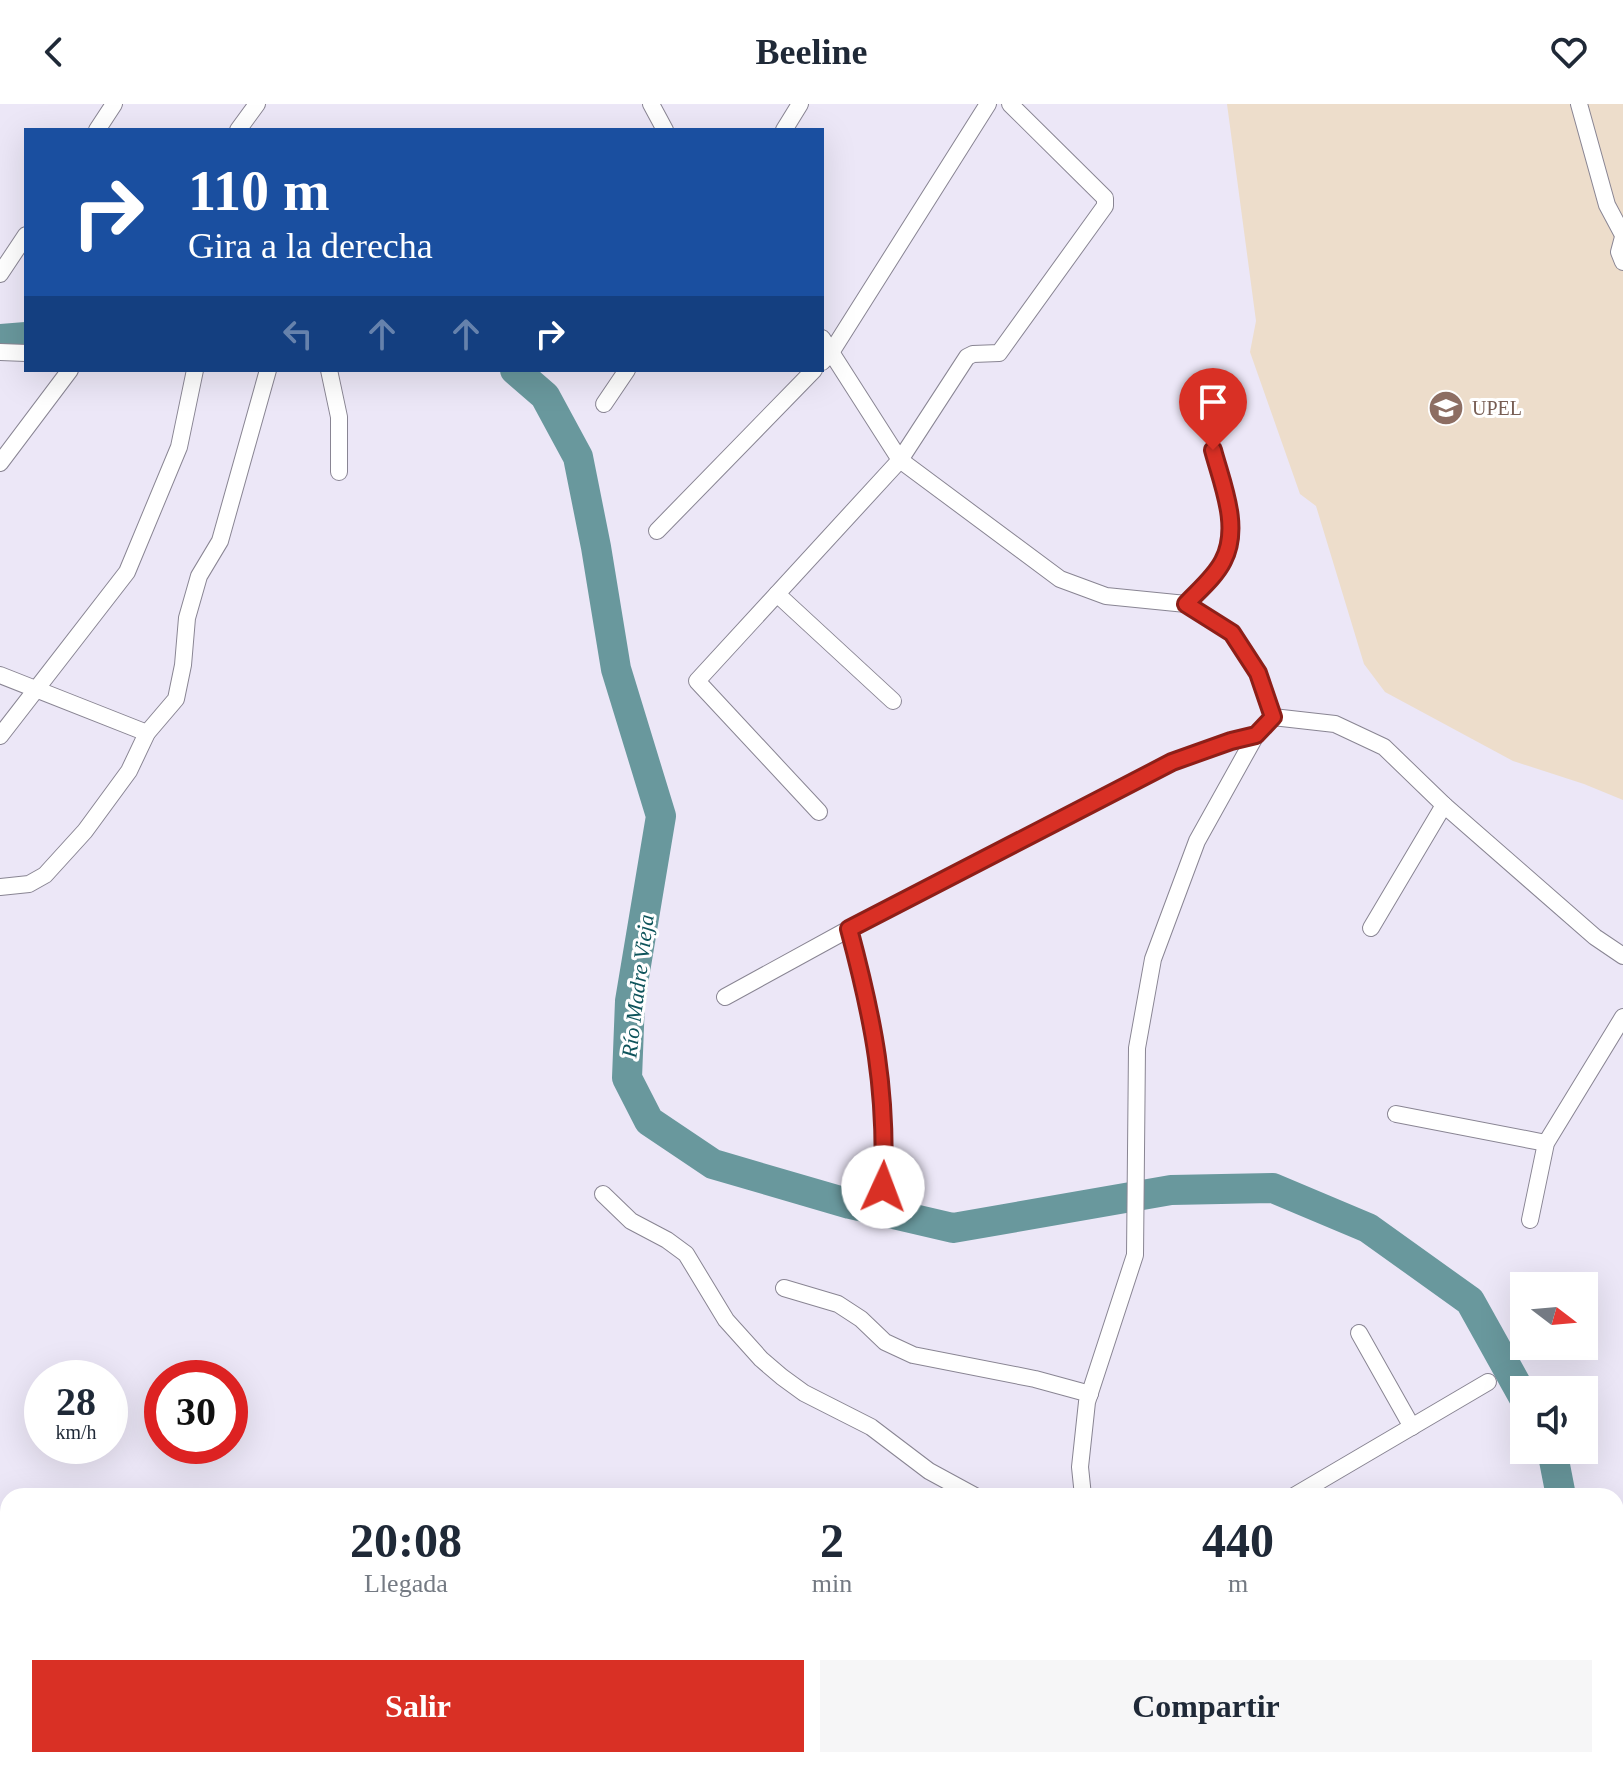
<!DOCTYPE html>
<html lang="es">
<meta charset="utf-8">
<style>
body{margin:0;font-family:"Times New Roman",serif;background:#f6f6f7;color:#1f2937;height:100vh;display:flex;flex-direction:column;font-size:30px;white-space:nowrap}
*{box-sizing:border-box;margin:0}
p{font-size:26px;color:#747a83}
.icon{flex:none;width:44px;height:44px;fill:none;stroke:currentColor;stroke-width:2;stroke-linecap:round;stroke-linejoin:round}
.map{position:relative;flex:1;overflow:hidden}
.details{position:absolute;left:0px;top:1384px;width:1624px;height:280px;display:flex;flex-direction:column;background:#fff;border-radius:24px 24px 0 0;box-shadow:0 8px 32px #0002}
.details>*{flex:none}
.guide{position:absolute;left:24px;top:24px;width:800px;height:244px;border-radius:0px;box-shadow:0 8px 32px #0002;background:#1a4fa0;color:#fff;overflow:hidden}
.needle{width:52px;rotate:106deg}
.fabs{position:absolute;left:1510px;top:1168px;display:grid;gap:16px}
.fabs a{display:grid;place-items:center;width:88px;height:88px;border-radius:0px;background:#fff;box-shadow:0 8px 32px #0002;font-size:40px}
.speed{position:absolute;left:24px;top:1256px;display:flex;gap:16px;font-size:40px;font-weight:700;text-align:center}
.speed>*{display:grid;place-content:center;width:104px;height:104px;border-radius:50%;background:#fff;box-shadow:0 8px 32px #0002;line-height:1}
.speed small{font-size:20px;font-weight:400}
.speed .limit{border:12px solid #d22;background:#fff;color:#111}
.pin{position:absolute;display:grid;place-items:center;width:68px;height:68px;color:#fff;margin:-82px -34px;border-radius:50% 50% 50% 0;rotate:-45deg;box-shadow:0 0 8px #0007}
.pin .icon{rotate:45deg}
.me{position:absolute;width:88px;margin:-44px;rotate:2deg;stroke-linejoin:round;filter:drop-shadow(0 0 6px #0008)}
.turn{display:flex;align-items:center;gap:28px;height:168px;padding:0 32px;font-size:36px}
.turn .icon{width:104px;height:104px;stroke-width:2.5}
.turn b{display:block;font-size:56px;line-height:68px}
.lanes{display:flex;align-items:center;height:76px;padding:0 32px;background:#0003;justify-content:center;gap:40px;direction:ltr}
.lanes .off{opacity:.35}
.eta{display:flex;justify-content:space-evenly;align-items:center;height:136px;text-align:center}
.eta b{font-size:48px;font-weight:800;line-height:56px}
.action{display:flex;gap:16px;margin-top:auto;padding:16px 32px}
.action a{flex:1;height:92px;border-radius:0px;background:#d93025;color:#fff;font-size:32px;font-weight:800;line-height:92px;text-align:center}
.action a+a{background:#f6f6f7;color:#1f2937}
header{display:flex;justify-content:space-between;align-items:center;height:104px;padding:0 32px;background:#fff;font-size:36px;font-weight:800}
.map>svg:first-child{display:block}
.education{fill:#edddcb}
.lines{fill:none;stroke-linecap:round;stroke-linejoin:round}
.river{stroke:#69989d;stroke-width:30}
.street-casing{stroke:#898593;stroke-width:18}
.street{stroke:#fff;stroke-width:16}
.route-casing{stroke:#8d1f18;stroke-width:20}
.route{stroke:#d93025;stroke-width:14}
.labels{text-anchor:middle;stroke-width:6;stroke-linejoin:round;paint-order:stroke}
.education-label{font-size:20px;fill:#785e54;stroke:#fff;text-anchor:start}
.water-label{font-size:22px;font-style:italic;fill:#0e545b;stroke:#fff}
</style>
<header><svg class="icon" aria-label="back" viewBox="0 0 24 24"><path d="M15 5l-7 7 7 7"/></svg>Beeline<svg class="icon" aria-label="heart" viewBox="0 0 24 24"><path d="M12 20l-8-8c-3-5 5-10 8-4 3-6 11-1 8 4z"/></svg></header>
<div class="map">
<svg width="1623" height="1664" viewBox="0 0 1623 1664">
<rect width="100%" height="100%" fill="#ece7f7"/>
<polygon class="education" points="1227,0 1623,0 1623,696 1584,680 1513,657 1385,588 1364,560 1316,402 1300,390 1250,248 1256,217"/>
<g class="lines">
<g class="river">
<polyline points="0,235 26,233"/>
<polyline points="515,266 545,292 578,353 596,443 616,565 661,712 630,897 627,974 649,1017 713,1060 850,1100 953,1124 1171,1086 1273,1084 1368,1124 1470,1197 1524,1294"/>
<polyline points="1552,1346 1561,1392"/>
<polyline points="1582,1664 1582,1656"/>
</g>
<defs>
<g id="street">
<polyline points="651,0 665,26"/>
<polyline points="1579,0 1607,101 1623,131"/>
<polyline points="97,26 114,0"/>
<polyline points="238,26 257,0"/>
<polyline points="784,26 800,0"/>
<polyline points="1623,133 1619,148 1623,158"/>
<polyline points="0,170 26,131"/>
<polyline points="822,234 900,356 1060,475 1106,492 1186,500 1232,529 1258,569 1273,613"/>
<polyline points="0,248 26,249"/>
<polyline points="822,258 832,247 988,0"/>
<polyline points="329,266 339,313 339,368"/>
<polyline points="604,300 627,266"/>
<polyline points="0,359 70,266"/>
<polyline points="657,427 814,266"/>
<polyline points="777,490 893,597"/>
<path d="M1186 500C1198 487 1215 473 1223 457 1241 423 1222 380 1213 346"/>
<polyline points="0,571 147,629"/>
<polyline points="0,632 127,468 179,343 195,266"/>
<polyline points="819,708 697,577 900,356 967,253 973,250 999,249 1105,102 1105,94 1010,0"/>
<polyline points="0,783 29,780 45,771 85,727 129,667 147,629 176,595 183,561 187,514 199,472 220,437 268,266"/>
<polyline points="1371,824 1444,701"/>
<path d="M849 825C874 918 887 986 883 1083"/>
<polyline points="725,893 849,825 1172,658 1231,637 1256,631"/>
<polyline points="1396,1010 1546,1039"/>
<polyline points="603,1090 631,1117 667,1136 686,1150 726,1216 761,1255 782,1273 804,1289 871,1323 929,1367 975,1392"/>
<polyline points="1530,1116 1546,1039 1623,913"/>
<polyline points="784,1184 838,1200 861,1215 885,1238 913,1251 1035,1275 1090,1290"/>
<polyline points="1359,1229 1412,1323"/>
<polyline points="1083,1392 1080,1363 1087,1298 1135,1151 1137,944 1153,855 1197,737 1256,631 1273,613 1335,620 1384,643 1444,701 1595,833 1623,852"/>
<polyline points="1294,1392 1488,1278"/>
<polyline points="824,1656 826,1664"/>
<polyline points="1156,1656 1158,1664"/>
<polyline points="1312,1656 1314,1664"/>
<polyline points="1064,1664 1099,1656"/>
</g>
</defs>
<use href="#street" class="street-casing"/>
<use href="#street" class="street"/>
</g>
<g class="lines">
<defs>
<path id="route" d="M883 1083C887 986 874 918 849 825L1172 658 1231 637 1256 631 1273 613 1258 569 1232 529 1186 500C1198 487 1215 473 1223 457 1241 423 1222 380 1213 346"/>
</defs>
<use href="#route" class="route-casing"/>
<use href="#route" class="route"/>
</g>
<defs>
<symbol id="university-disc" viewBox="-11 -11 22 22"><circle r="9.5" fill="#8d6e63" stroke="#fff"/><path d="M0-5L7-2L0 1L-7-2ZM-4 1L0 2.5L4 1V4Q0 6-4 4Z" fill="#fff"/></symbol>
</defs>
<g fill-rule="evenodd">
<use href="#university-disc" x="1426" y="284" width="40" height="40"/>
</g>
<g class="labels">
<g class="education-label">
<text x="1472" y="311">UPEL</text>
</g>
<g class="water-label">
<text transform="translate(637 882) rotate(-83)" y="8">Río Madre Vieja</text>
</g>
</g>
</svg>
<div class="fabs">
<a><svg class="needle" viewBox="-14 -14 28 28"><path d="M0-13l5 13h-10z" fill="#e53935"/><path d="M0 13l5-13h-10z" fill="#747a83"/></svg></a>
<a><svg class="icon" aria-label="sound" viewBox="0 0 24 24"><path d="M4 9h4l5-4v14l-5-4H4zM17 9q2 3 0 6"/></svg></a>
</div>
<div class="speed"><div>28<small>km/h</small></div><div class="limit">30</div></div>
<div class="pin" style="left:1213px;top:346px;background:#d93025"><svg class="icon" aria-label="arrive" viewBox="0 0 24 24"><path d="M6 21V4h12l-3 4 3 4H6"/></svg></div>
<svg class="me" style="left:883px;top:1083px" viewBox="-20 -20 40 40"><circle r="19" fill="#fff"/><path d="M0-13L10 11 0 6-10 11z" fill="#d93025"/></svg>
<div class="guide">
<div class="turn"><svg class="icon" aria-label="right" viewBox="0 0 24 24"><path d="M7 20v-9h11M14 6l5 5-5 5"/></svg><div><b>110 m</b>Gira a la derecha</div></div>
<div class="lanes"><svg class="icon off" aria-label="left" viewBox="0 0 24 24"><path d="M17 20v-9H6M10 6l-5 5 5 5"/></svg><svg class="icon off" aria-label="ahead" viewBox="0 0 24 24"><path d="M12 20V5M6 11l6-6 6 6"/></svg><svg class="icon off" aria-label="ahead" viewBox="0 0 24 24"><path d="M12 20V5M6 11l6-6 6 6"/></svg><svg class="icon" aria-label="right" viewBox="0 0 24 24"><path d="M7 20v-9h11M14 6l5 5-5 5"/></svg></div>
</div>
<section class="details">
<div class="eta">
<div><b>20:08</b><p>Llegada</p></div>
<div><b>2</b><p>min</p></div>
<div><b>440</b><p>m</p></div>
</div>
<div class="action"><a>Salir</a><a>Compartir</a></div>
</section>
</div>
